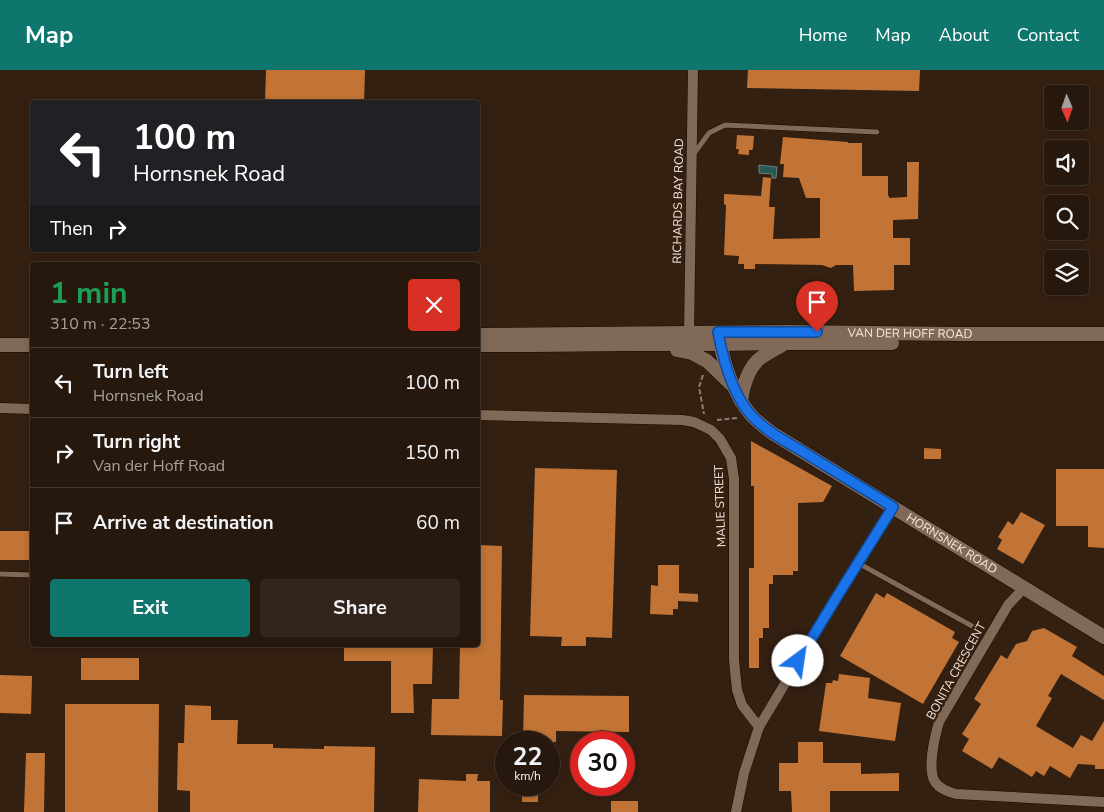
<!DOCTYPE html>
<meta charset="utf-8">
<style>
body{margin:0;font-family:"Nunito Sans",sans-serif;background:#33251b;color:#f1f3f6;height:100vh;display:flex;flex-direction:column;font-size:19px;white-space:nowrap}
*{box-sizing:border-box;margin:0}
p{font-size:16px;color:#a4a09d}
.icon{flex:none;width:28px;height:28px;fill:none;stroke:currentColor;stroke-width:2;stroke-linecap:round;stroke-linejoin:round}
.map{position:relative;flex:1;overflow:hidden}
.details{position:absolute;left:30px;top:192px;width:450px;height:385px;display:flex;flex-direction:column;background:#27180d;border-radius:5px;box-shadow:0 2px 8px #0003,0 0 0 1px #43372e}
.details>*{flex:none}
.guide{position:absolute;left:30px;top:30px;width:450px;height:152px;border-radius:5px;box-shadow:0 2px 8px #0003,0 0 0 1px #43372e;background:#202124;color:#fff;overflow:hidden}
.needle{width:32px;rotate:178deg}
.fabs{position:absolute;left:1044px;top:15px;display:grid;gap:10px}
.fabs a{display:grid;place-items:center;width:45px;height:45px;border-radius:5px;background:#27180d;box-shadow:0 2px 8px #0003,0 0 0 1px #43372e;font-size:25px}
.speed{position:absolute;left:495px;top:661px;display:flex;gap:10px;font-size:25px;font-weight:700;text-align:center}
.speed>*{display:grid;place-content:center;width:65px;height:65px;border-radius:50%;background:#27180d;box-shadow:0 2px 8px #0003,0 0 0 1px #43372e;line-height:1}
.speed small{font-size:12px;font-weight:400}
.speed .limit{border:8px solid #d22;background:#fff;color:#111}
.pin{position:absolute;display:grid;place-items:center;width:42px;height:42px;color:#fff;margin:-51px -21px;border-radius:50% 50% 50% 0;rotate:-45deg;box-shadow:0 0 5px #0007}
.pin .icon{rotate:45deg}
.me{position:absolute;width:55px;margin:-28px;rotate:31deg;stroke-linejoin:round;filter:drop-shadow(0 0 4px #0008)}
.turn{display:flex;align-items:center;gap:18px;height:105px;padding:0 20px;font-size:22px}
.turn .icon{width:65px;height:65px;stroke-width:2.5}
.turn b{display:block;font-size:35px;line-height:42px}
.then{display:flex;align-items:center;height:48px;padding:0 20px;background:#0003;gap:10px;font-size:19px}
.round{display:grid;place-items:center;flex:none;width:52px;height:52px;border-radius:5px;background:#33251b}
.summary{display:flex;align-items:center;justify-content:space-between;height:85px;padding:0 20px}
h1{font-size:30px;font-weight:700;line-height:38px;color:#1e9e55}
.button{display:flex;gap:10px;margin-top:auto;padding:10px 20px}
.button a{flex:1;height:58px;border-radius:5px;background:#0f766e;color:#fff;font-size:20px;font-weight:700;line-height:58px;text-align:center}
.button a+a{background:#33251b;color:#f1f3f6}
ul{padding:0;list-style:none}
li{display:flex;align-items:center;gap:15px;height:70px;padding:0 20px;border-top:1px solid #43372e}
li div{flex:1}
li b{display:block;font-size:19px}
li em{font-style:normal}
header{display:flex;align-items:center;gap:30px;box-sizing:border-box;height:70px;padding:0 25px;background:#0f766e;color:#fff}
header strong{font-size:24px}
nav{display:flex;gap:28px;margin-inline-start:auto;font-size:18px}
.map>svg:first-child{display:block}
.water{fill:#2b5756;stroke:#68837f}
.building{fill:#c17435}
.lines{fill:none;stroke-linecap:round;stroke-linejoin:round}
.service-casing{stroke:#1b0900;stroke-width:6}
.minor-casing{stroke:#1b0900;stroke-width:11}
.secondary-casing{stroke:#1b0900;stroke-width:15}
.path{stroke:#8f7d71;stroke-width:2;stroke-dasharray:5 2.5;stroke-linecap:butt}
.service{stroke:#816958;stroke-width:5}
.minor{stroke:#816958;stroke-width:10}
.secondary{stroke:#816958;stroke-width:14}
.route-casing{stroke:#114b97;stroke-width:12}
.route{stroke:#1a73e8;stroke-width:9}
.labels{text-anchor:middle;stroke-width:5;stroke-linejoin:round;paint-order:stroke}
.street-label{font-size:12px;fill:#f7e9df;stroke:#342011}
</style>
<header>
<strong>Map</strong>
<nav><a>Home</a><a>Map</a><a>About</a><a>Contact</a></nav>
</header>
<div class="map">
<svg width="1104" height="742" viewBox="0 0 1104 742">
<rect width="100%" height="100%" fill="#342011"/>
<polygon class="water" points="759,95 777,97 776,108 772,108 772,104 759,103"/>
<g class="building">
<polygon points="266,0 365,0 364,32 265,32"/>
<polygon points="748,0 920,0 919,21 747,18"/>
<polygon points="737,65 754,66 753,78 752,80 749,80 749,85 738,84 739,79 736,79"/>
<polygon points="783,67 848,72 848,73 862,73 862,106 888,106 888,126 889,126 889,128 907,127 907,92 919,92 918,149 893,150 893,168 910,168 910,195 894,195 894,220 854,221 853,195 836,195 831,198 822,195 755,194 755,199 744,199 744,194 738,194 739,186 724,185 726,135 724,134 724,124 761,126 763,107 771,108 769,137 775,137 773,169 820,168 820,128 806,128 799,108 783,107 784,94 780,94"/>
<polygon points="751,371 832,416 823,432 798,433 798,501 793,501 793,505 773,505 773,514 769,514 769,558 763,558 763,568 759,568 759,598 749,598 749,498 754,498 754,416 751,416"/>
<polygon points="924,378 941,379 941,389 924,389"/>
<polygon points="535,398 617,400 612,568 586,567 586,576 561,576 562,567 530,566"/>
<polygon points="1056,399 1104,399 1104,478 1088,477 1088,456 1056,456"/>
<polygon points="1021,442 1045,455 1023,494 997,479 1002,470 998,467 1008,451 1013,455"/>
<rect x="0" y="461" width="32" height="29"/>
<polygon points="478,475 502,476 500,630 503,630 502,666 431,665 432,629 459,629 460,575 478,575"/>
<polygon points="658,495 679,495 679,523 698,524 698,532 678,531 678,539 673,539 673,545 650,544 651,515 658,516"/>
<polygon points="876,523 884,528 887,523 955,562 952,568 959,572 923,634 840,586"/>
<polygon points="1044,558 1077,577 1072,586 1104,606 1104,630 1061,604 1048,626 1052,628 1036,656 1073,678 1081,665 1092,671 1104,651 1104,699 1095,699 1095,695 1078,694 1070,708 1050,696 1044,706 1036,701 1032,707 999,687 992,699 962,681 969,669 962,664 981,634 974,629 1001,585 1007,589 1016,574 1027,571 1032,561"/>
<polygon points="344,575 433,575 432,614 413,614 414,643 391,643 391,591 344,591"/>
<rect x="81" y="588" width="58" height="22"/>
<polygon points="839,604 870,608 868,628 901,633 895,671 819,661 826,613 832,613 833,610 838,611"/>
<polygon points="0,605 32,606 31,644 0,643"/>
<polygon points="524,625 629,626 629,662 556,661 556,672 523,672"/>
<polygon points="65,634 159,634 158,742 65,742"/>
<polygon points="185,635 211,636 211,650 238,650 237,674 273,674 273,678 324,679 324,676 375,677 374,742 190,742 190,721 177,720 178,673 184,673"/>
<polygon points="798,672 823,672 823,693 861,693 861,704 899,703 899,721 830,721 830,742 792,742 791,721 779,721 779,693 798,693"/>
<polygon points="26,683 45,683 44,742 24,742"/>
<polygon points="466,704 478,704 477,711 490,711 490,742 418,742 419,709 466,711"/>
<rect x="522" y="715" width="16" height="17"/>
<rect x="611" y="731" width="27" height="11"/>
</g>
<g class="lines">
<defs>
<g id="service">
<polyline points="693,85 709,63 725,55 877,62"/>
<polyline points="858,493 972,556"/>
<polyline points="0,504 32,505"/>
</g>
<g id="minor">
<polyline points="689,263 693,0"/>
<polyline points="0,338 32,339"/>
<polyline points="478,345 682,350 694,352 711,360 720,369 731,388 734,409 734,590 737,620 742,635 759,657"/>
<path d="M1024 518 1008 535 939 652C935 666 927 699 935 712 940 719 948 722 956 724L1104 732"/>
<polyline points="736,742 744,703 759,657 838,525 893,437"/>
</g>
<g id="secondary">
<path id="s1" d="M478 265 789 262 957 264H1104"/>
<path id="s2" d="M719 266C723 292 733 324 751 345 757 352 765 357 772 363L1104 567"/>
<polyline points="0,275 32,275"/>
<polyline points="478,275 532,275 629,274 720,274 786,273 892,273"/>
<polyline points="677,280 692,283 707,291 731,314"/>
<path d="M741 331C743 317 747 301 758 290 766 283 777 278 786 273"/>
</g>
</defs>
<use href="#service" class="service-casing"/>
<use href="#minor" class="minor-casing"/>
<use href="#secondary" class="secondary-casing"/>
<g class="path">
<polyline points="703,305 699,317 704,344"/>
<polyline points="717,350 737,348"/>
</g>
<use href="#service" class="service"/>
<use href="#minor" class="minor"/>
<use href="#secondary" class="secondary"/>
</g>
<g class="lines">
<defs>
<path id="route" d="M798 591 838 525 893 437C863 418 832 400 802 381 785 371 766 361 752 346 733 326 723 289 718 262H817"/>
</defs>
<use href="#route" class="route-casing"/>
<use href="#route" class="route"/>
</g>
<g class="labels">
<g class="street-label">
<text transform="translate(678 131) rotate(-89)" y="4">RICHARDS BAY ROAD</text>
<text dy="4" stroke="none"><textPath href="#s1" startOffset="432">VAN DER HOFF ROAD</textPath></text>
<text transform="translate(720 436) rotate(-92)" y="4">MALIE STREET</text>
<text dy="4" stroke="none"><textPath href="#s2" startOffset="325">HORNSNEK ROAD</textPath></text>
<text transform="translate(956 601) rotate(-61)" y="4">BONITA CRESCENT</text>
</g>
</g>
</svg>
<div class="fabs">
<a><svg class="needle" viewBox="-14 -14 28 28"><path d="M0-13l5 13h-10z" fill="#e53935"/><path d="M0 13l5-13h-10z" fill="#a4a09d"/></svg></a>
<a><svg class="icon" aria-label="sound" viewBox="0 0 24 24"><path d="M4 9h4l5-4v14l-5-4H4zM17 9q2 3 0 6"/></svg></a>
<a><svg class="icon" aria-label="search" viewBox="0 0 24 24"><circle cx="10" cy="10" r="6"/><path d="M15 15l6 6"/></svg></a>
<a><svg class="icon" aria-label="layers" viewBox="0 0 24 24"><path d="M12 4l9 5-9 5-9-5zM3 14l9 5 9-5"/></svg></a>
</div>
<div class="speed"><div>22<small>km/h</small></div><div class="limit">30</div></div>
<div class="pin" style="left:817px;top:262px;background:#d93025"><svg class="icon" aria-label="arrive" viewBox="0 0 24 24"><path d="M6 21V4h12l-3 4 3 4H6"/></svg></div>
<svg class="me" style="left:798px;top:591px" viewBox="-20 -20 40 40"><circle r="19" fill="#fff"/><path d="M0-13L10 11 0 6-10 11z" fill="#1a73e8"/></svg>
<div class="guide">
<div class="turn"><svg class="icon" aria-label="left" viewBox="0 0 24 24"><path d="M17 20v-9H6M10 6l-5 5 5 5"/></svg><div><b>100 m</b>Hornsnek Road</div></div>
<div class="then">Then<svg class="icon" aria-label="right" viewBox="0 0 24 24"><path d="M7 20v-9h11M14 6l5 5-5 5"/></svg></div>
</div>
<section class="details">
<div class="summary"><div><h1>1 min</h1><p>310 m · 22:53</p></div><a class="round" style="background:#d93025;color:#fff"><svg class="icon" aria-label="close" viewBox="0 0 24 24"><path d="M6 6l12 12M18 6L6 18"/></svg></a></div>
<ul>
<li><svg class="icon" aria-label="left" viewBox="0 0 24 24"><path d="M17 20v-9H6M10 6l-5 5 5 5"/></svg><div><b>Turn left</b><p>Hornsnek Road</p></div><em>100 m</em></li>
<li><svg class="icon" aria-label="right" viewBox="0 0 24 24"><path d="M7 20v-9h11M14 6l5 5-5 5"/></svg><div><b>Turn right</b><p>Van der Hoff Road</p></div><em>150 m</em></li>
<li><svg class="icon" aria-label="arrive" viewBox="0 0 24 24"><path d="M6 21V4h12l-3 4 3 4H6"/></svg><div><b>Arrive at destination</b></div><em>60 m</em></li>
</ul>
<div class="button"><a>Exit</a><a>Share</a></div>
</section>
</div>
